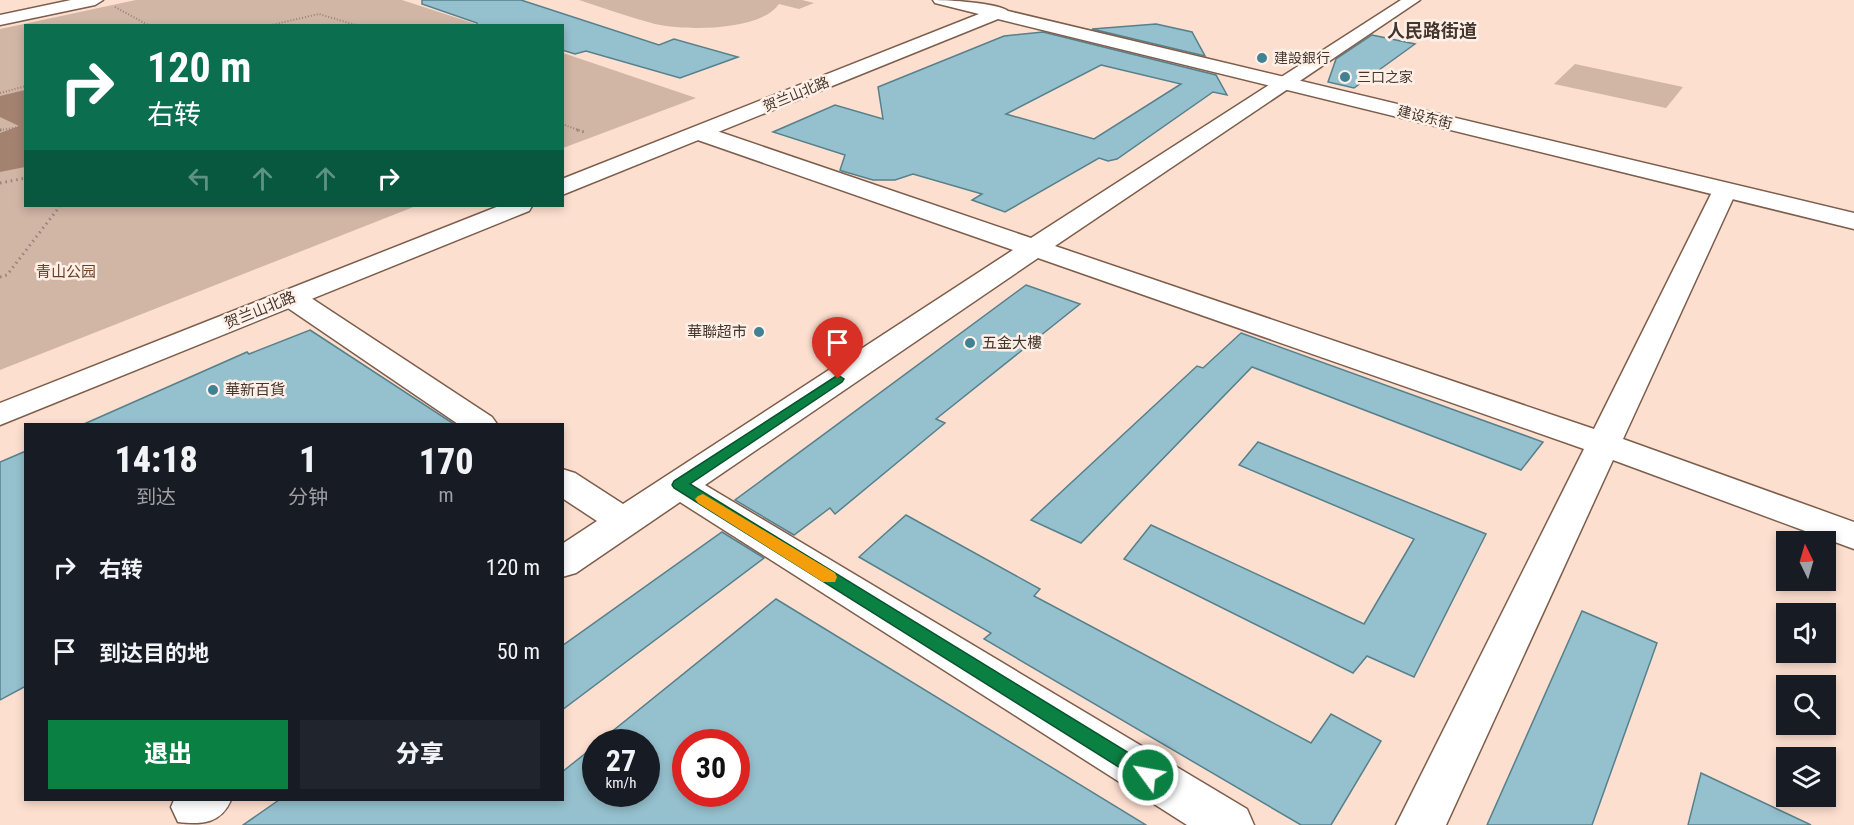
<!DOCTYPE html>
<html lang="zh">
<meta charset="utf-8">
<style>
body{margin:0;font-family:"Roboto Condensed","Noto Sans SC",sans-serif;background:#20242c;color:#f1f3f6;height:100vh;display:flex;flex-direction:column;font-size:22px;white-space:nowrap}
*{box-sizing:border-box;margin:0}
p{font-size:20px;color:#9ea1a6}
.icon{flex:none;width:33px;height:33px;fill:none;stroke:currentColor;stroke-width:2;stroke-linecap:round;stroke-linejoin:round}
.map{position:relative;flex:1;overflow:hidden}
.side{position:absolute;left:24px;top:423px;width:540px;height:378px;display:flex;flex-direction:column;background:#171b24;border-radius:0px;box-shadow:0 3px 9px #0003}
.side>*{flex:none}
.hud{position:absolute;left:24px;top:24px;width:540px;height:183px;border-radius:0px;box-shadow:0 3px 9px #0003;background:#0b6e4f;color:#fff;overflow:hidden}
.needle{width:39px;rotate:355deg}
.tools{position:absolute;left:1776px;top:531px;display:grid;gap:12px}
.tools a{display:grid;place-items:center;width:60px;height:60px;border-radius:0px;background:#171b24;box-shadow:0 3px 9px #0003;font-size:30px}
.speed{position:absolute;left:582px;top:729px;display:flex;gap:12px;font-size:30px;font-weight:700;text-align:center}
.speed>*{display:grid;place-content:center;width:78px;height:78px;border-radius:50%;background:#171b24;box-shadow:0 3px 9px #0003;line-height:1}
.speed small{font-size:15px;font-weight:400}
.speed .limit{border:9px solid #d22;background:#fff;color:#111}
.pin{position:absolute;display:grid;place-items:center;width:51px;height:51px;color:#fff;margin:-62px -26px;border-radius:50% 50% 50% 0;rotate:-45deg;box-shadow:0 0 6px #0007}
.pin .icon{rotate:45deg}
.me{position:absolute;width:66px;margin:-33px;rotate:302deg;stroke-linejoin:round;filter:drop-shadow(0 0 4px #0008)}
.turn{display:flex;align-items:center;gap:21px;height:126px;padding:0 24px;font-size:27px}
.turn .icon{width:78px;height:78px;stroke-width:2.5}
.turn b{display:block;font-size:42px;line-height:51px}
.lanes{display:flex;align-items:center;height:57px;padding:0 24px;background:#0003;justify-content:center;gap:30px;direction:ltr}
.lanes .off{opacity:.35}
.eta{display:flex;justify-content:space-evenly;align-items:center;height:102px;text-align:center}
.eta b{font-size:36px;font-weight:800;line-height:42px}
.action{display:flex;gap:12px;margin-top:auto;padding:12px 24px}
.action a{flex:1;height:69px;border-radius:0px;background:#0b8043;color:#fff;font-size:24px;font-weight:800;line-height:69px;text-align:center}
.action a+a{background:#20242c;color:#f1f3f6}
ul{padding:0;list-style:none}
li{display:flex;align-items:center;gap:18px;height:84px;padding:0 24px}
li div{flex:1}
li b{display:block;font-size:22px}
li em{font-style:normal}
.map>svg:first-child{display:block}
.green{fill:#d1b5a5}
.water{fill:#a48270}
.building{fill:#95c0cd;stroke:#56808c;stroke-width:1.5;fill-rule:evenodd}
.lines{fill:none;stroke-linecap:round;stroke-linejoin:round}
.minor-casing{stroke:#7d5d4b;stroke-width:3}
.major-casing{stroke:#7d5d4b;stroke-width:3}
.path-far1{stroke:#998378;stroke-width:2;stroke-dasharray:1 2;stroke-linecap:butt}
.path{stroke:#998378;stroke-width:3;stroke-dasharray:1.5 4;stroke-linecap:butt}
.minor{fill:#fff;fill-rule:evenodd}
.major{fill:#fff;fill-rule:evenodd}
.route{fill:#0b8043;stroke:#07532c;stroke-width:1.5}
.slow{fill:#f59e0b}
.poi-dot{fill:#408293;stroke:#fff0e7;stroke-width:2}
.labels{text-anchor:middle;stroke-width:5;stroke-linejoin:round;paint-order:stroke}
.far-poi-label{font-size:14px;fill:#44352d;stroke:#fff0e7;text-anchor:start}
.far-street-label{font-size:14px;fill:#44352d;stroke:#fff0e7}
.park-label{font-size:15px;fill:#6d3d20;stroke:#fff0e7}
.street-label{font-size:15px;fill:#44352d;stroke:#fff0e7}
.poi-label{font-size:15px;fill:#44352d;stroke:#fff0e7;text-anchor:start}
.far-district-label{font-size:18px;font-weight:bold;fill:#44352d;stroke:#fff0e7}
</style>
<div class="map">
<svg width="1854" height="825" viewBox="0 0 1854 825">
<rect width="100%" height="100%" fill="#fddfcf"/>
<g class="green">
<polygon points="136,0 402,0 479,25 26,26 26,206 416,206 0,370 0,29"/>
<path d="M579 0H802L814 3 799 9 779 4C761 31 684 31 655 24 629 17 604 8 579 0Z"/>
<polygon points="563,53 696,98 563,148"/>
<polygon points="1575,64 1683,87 1666,108 1554,84"/>
</g>
<polygon class="water" points="25,90 25,167 0,172 0,133 19,126 0,117 0,96"/>
<g class="building">
<polygon points="422,0 521,0 659,45 674,39 738,57 680,78 586,51 575,54 562,50 562,26 477,26 477,23 422,4"/>
<polygon points="1156,24 1192,32 1205,56 1092,29"/>
<path d="M1043 32 1216 75 1227 95 1213 92 1117 159 1108 161 1099 158 1005 212 972 200 982 194 913 174 895 180H873L842 171 840 170 845 155 773 132 835 105 883 119 878 87 1004 36ZM1101 65 1181 84 1094 139 1006 114Z"/>
<polygon points="1372,35 1415,44 1354,88 1328,82 1336,59"/>
<polygon points="1026,285 1080,304 936,419 945,423 835,514 830,508 794,535 735,500"/>
<polygon points="310,330 454,424 84,424 247,352 249,354"/>
<polygon points="1241,333 1543,442 1521,470 1252,367 1081,543 1031,520 1197,366 1203,368"/>
<polygon points="1258,442 1486,534 1414,677 1367,656 1353,673 1124,559 1151,525 1364,624 1414,539 1239,465"/>
<polygon points="26,451 26,686 0,700 0,462"/>
<polygon points="906,515 1040,589 1034,596 1311,743 1331,714 1381,741 1331,825 1301,825 984,639 991,633 859,557"/>
<polygon points="722,532 764,558 562,710 562,646"/>
<path d="M776 599 1146 825H243L279 800H562V772L596 745V794H646V742H599ZM686 742H736V794H686Z"/>
<polygon points="1582,611 1657,643 1592,825 1487,825"/>
<polygon points="1701,773 1811,825 1688,825"/>
</g>
<g class="lines">
<defs>
<g id="minor">
<polygon points="1401,0 1420,0 1055,246 1594,429 1713,190 1716,185 1725,183 1734,185 1737,190 1623,439 1854,522 1854,549 1613,460 1446,825 1396,825 1584,449 1038,258 705,485 1247,809 1254,825 1187,825 680,502 576,573 562,577 562,544 597,521 562,498 562,469 575,473 623,504 1013,250 692,138 689,133 692,128 708,128 1031,238"/>
<polygon points="292,289 302,292 492,417 497,424 458,424 282,304 278,298 282,292"/>
<path d="M174 800H231C221 823 203 825 178 822L171 807Z"/>
</g>
<g id="major">
<polygon points="71,0 103,0 95,5 0,25 0,15"/>
<path d="M933 0C948 0 998 3 1008 11L1854 213V229L998 19 562 195V179L979 14 935 3Z"/>
<polygon points="499,206 532,206 529,211 0,425 0,403"/>
</g>
</defs>
<use href="#minor" class="minor-casing"/>
<use href="#major" class="major-casing"/>
<g class="path-far1">
<polyline points="115,7 150,26"/>
<polyline points="267,26 319,14 359,26"/>
<polyline points="0,93 26,86"/>
<polyline points="562,124 581,131"/>
<polyline points="0,130 26,126"/>
</g>
<g class="path">
<polyline points="0,130 3,130"/>
<polyline points="577,130 584,132"/>
<polyline points="0,183 26,178"/>
<polyline points="0,277 7,275 60,206"/>
</g>
<use href="#minor" class="minor"/>
<use href="#major" class="major"/>
</g>
<polygon class="route" points="838,375 844,379 842,382 690,484 1155,769 1158,775 1155,781 1148,783 1141,781 674,488 672,485 674,481"/>
<polygon class="slow" points="703,494 835,573 837,577 835,582 823,582 698,503 695,499 698,496"/>
<g class="poi-dot">
<circle cx="1262" cy="58" r="6"/>
<circle cx="1345" cy="77" r="6"/>
<circle cx="759" cy="332" r="6"/>
<circle cx="970" cy="343" r="6"/>
<circle cx="213" cy="390" r="6"/>
</g>
<g class="labels">
<g class="far-poi-label">
<text x="1274" y="63">建設銀行</text>
<text x="1357" y="82">三口之家</text>
</g>
<g class="far-street-label">
<text transform="translate(796 94) rotate(-22)" y="5">贺兰山北路</text>
<text transform="translate(1425 117) rotate(14)" y="5">建设东街</text>
</g>
<g class="park-label">
<text x="66" y="277">青山公园</text>
</g>
<g class="street-label">
<text transform="translate(260 310) rotate(-22)" y="5">贺兰山北路</text>
</g>
<g class="poi-label">
<text x="747" y="337" text-anchor="end">華聯超市</text>
<text x="982" y="348">五金大樓</text>
<text x="225" y="395">華新百貨</text>
</g>
<g class="far-district-label">
<text x="1432" y="37">人民路街道</text>
</g>
</g>
</svg>
<div class="tools">
<a><svg class="needle" viewBox="-14 -14 28 28"><path d="M0-13l5 13h-10z" fill="#e53935"/><path d="M0 13l5-13h-10z" fill="#9ea1a6"/></svg></a>
<a><svg class="icon" aria-label="sound" viewBox="0 0 24 24"><path d="M4 9h4l5-4v14l-5-4H4zM17 9q2 3 0 6"/></svg></a>
<a><svg class="icon" aria-label="search" viewBox="0 0 24 24"><circle cx="10" cy="10" r="6"/><path d="M15 15l6 6"/></svg></a>
<a><svg class="icon" aria-label="layers" viewBox="0 0 24 24"><path d="M12 4l9 5-9 5-9-5zM3 14l9 5 9-5"/></svg></a>
</div>
<div class="speed"><div>27<small>km/h</small></div><div class="limit">30</div></div>
<div class="pin" style="left:838px;top:379px;background:#d93025"><svg class="icon" aria-label="arrive" viewBox="0 0 24 24"><path d="M6 21V4h12l-3 4 3 4H6"/></svg></div>
<svg class="me" style="left:1148px;top:775px" viewBox="-20 -20 40 40"><circle r="17" fill="#0b8043" stroke="#fff" stroke-width="3"/><path d="M0-11L8 9 0 5-8 9z" fill="#fff"/></svg>
<div class="hud">
<div class="turn"><svg class="icon" aria-label="right" viewBox="0 0 24 24"><path d="M7 20v-9h11M14 6l5 5-5 5"/></svg><div><b>120 m</b>右转</div></div>
<div class="lanes"><svg class="icon off" aria-label="left" viewBox="0 0 24 24"><path d="M17 20v-9H6M10 6l-5 5 5 5"/></svg><svg class="icon off" aria-label="ahead" viewBox="0 0 24 24"><path d="M12 20V5M6 11l6-6 6 6"/></svg><svg class="icon off" aria-label="ahead" viewBox="0 0 24 24"><path d="M12 20V5M6 11l6-6 6 6"/></svg><svg class="icon" aria-label="right" viewBox="0 0 24 24"><path d="M7 20v-9h11M14 6l5 5-5 5"/></svg></div>
</div>
<section class="side">
<div class="eta">
<div><b>14:18</b><p>到达</p></div>
<div><b>1</b><p>分钟</p></div>
<div><b>170</b><p>m</p></div>
</div>
<ul>
<li><svg class="icon" aria-label="right" viewBox="0 0 24 24"><path d="M7 20v-9h11M14 6l5 5-5 5"/></svg><div><b>右转</b></div><em>120 m</em></li>
<li><svg class="icon" aria-label="arrive" viewBox="0 0 24 24"><path d="M6 21V4h12l-3 4 3 4H6"/></svg><div><b>到达目的地</b></div><em>50 m</em></li>
</ul>
<div class="action"><a>退出</a><a>分享</a></div>
</section>
</div>
